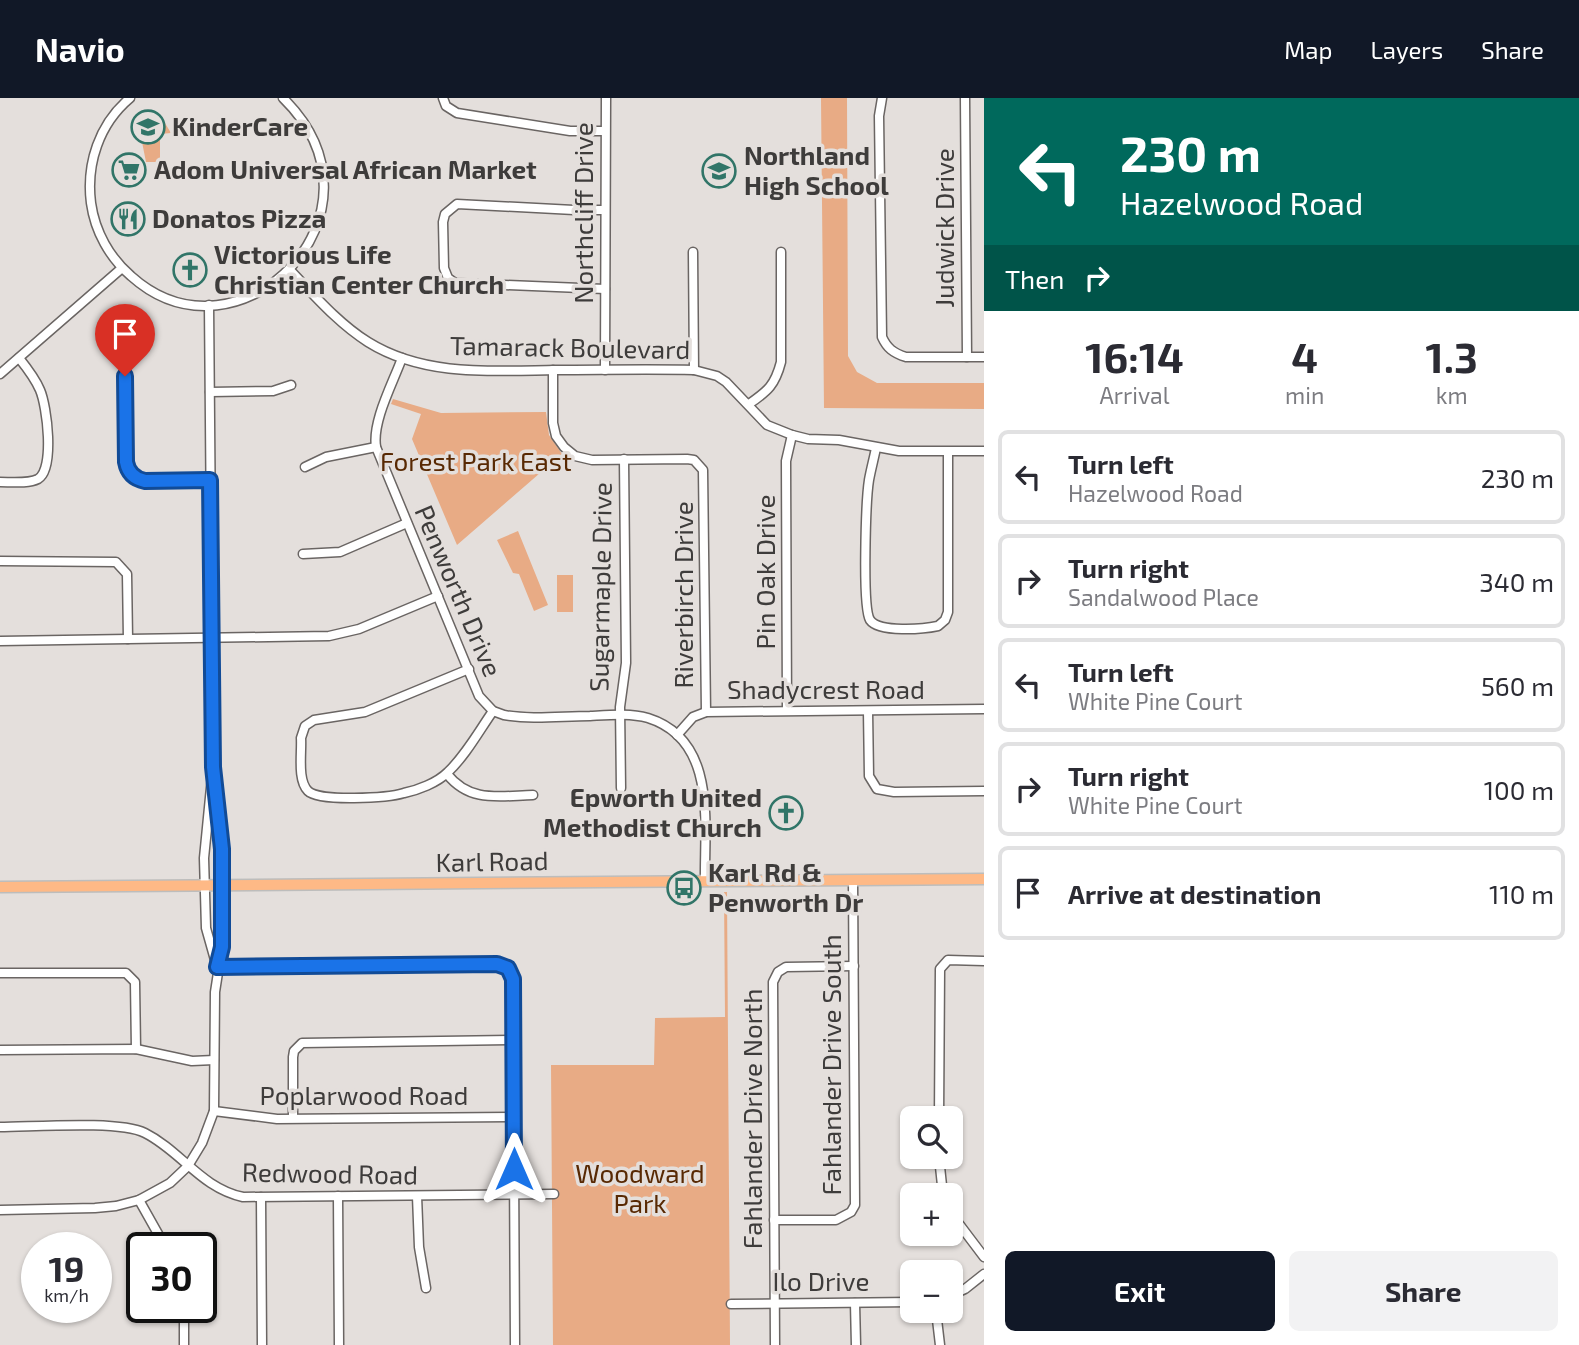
<!DOCTYPE html>
<meta charset="utf-8">
<style>
body{margin:0;font-family:"Exo 2",sans-serif;background:#f2f2f3;color:#2b2b33;height:100vh;display:flex;flex-direction:column;font-size:26px;white-space:nowrap}
*{box-sizing:border-box;margin:0}
p{font-size:23px;color:#7c7c81}
.icon{flex:none;width:38px;height:38px;fill:none;stroke:currentColor;stroke-width:2;stroke-linecap:round;stroke-linejoin:round}
.map{position:relative;flex:1;overflow:hidden}
.sheet{display:flex;flex-direction:column;background:#fff;width:595px}
.sheet>*{flex:none}
.top-card{background:#00695c;color:#fff;overflow:hidden}
.buttons{position:absolute;left:900px;top:1008px;display:grid;gap:14px}
.buttons a{display:grid;place-items:center;width:63px;height:63px;border-radius:10px;background:#fff;box-shadow:0 2px 5px #0004;font-size:35px}
.speed{position:absolute;left:21px;top:1134px;display:flex;gap:14px;font-size:35px;font-weight:700;text-align:center}
.speed>*{display:grid;place-content:center;width:91px;height:91px;border-radius:50%;background:#fff;box-shadow:0 2px 5px #0004;line-height:1}
.speed small{font-size:18px;font-weight:400}
.speed .limit{border:4px solid #111;border-radius:10px;background:#fff;color:#111}
.pin{position:absolute;display:grid;place-items:center;width:60px;height:60px;color:#fff;margin:-72px -30px;border-radius:50% 50% 50% 0;rotate:-45deg;box-shadow:0 0 7px #0007}
.pin .icon{rotate:45deg}
.me{position:absolute;width:77px;margin:-38px;rotate:0deg;stroke-linejoin:round;filter:drop-shadow(0 0 5px #0008)}
.turn{display:flex;align-items:center;gap:24px;height:147px;padding:0 21px;font-size:32px}
.turn .icon{width:91px;height:91px;stroke-width:2.5}
.turn b{display:block;font-size:49px;line-height:60px}
.then{display:flex;align-items:center;height:66px;padding:0 21px;background:#0003;gap:14px;font-size:26px}
.eta{display:flex;justify-content:space-evenly;align-items:center;height:119px;text-align:center}
.eta b{font-size:42px;font-weight:700;line-height:49px}
.cta{display:flex;gap:14px;margin-top:auto;padding:14px 21px}
.cta a{flex:1;height:80px;border-radius:10px;background:#111827;color:#fff;font-size:28px;font-weight:700;line-height:80px;text-align:center}
.cta a+a{background:#f2f2f3;color:#2b2b33}
ul{padding:0;list-style:none}
li{display:flex;align-items:center;gap:21px;height:94px;margin:0 14px 10px;padding:0 7px;border:4px solid #e1e1e2;border-radius:10px}
li div{flex:1}
li b{display:block;font-size:26px}
li em{font-style:normal}
header{display:flex;align-items:center;gap:42px;box-sizing:border-box;height:98px;padding:0 35px;background:#111827;color:#fff}
header strong{font-size:33px}
nav{display:flex;gap:38px;margin-inline-start:auto;font-size:24px}
main{display:flex;flex:1;min-height:0}
.map>svg:first-child{display:block}
.green{fill:#e8ab85}
.lines{fill:none;stroke-linecap:round;stroke-linejoin:round}
.minor-casing{stroke:#6a6563;stroke-width:11}
.major-casing{stroke:#bdbdbc;stroke-width:13}
.minor{stroke:#fff;stroke-width:8}
.major{stroke:#feb986;stroke-width:10}
.route-casing{stroke:#114b97;stroke-width:18}
.route{stroke:#1a73e8;stroke-width:12}
.labels{text-anchor:middle;stroke-width:7;stroke-linejoin:round;paint-order:stroke}
.poi-label{font-size:26px;font-weight:bold;fill:#3e3c3b;stroke:#e4dfdc;text-anchor:start}
.street-label{font-size:26px;fill:#3e3c3b;stroke:#e4dfdc}
.park-label{font-size:26px;fill:#582903;stroke:#e4dfdc}
</style>
<header>
<strong>Navio</strong>
<nav><a>Map</a><a>Layers</a><a>Share</a></nav>
</header>
<main>
<div class="map">
<svg width="984" height="1247" viewBox="0 0 984 1247">
<rect width="100%" height="100%" fill="#e4dfdc"/>
<g class="green">
<polygon points="821,0 847,0 848,258 857,274 877,285 984,285 984,311 824,310"/>
<polygon points="160,17 171,35 160,36 160,64 146,64 142,44 160,26 155,21"/>
<polygon points="393,301 441,315 546,314 549,337 562,356 457,447 412,341 421,316 391,306"/>
<polygon points="518,433 548,507 534,513 519,476 513,475 497,442"/>
<rect x="557" y="477" width="16" height="37"/>
<polygon points="724,794 727,794 730,1247 553,1247 551,967 654,967 655,920 725,919"/>
</g>
<g class="lines">
<defs>
<g id="minor">
<path d="M130 0C99 26 86 66 91 105 95 134 110 160 131 178 239 275 400 115 283 0"/>
<polyline points="443,0 446,8 457,15 570,33 605,33"/>
<path d="M882 0 879 18 882 239C887 250 893 255 906 259H984"/>
<polyline points="965,0 967,259"/>
<polyline points="605,112 574,112 457,106 445,116 443,124 444,170 448,180 455,185 605,191"/>
<polyline points="693,154 694,272"/>
<path d="M290 172C314 197 338 225 368 244 424 279 493 273 555 272 602 272 648 271 694 272L717 278 726 284 767 327 792 337 808 341 839 342 899 353H984"/>
<polyline points="209,207 213,669 204,760 206,830 217,869"/>
<path d="M402 260C393 285 372 323 376 349L479 598 493 613 504 617C532 622 562 618 590 618 609 617 630 615 648 620 718 642 704 727 705 783"/>
<polyline points="553,272 553,325 556,338 564,349 575,358 592,362 687,361 694,362 703,372 706,614"/>
<polyline points="605,272 606,0"/>
<polyline points="0,276 122,170"/>
<path d="M125 278 126 364C128 375 135 381 145 383L210 382"/>
<polyline points="210,294 273,293 291,287"/>
<path d="M749 306C768 293 775 287 781 264V154"/>
<path d="M876 350C874 360 871 371 869 382 866 401 862 509 870 522 879 535 924 531 938 528L945 522 948 514V354"/>
<polyline points="305,369 326,359 376,349"/>
<path d="M0 384C11 384 28 386 38 381 55 371 47 308 40 292 35 280 27 270 19 260"/>
<polyline points="303,456 340,454 407,425"/>
<polyline points="0,463 116,464 127,476 128,541"/>
<polyline points="0,543 329,538 359,531 438,498"/>
<path d="M469 571 365 614 314 622 305 628 301 640C302 655 297 682 308 693 319 704 388 700 404 695 418 692 437 685 448 674 466 657 479 633 493 613"/>
<polyline points="787,612 786,363 792,337"/>
<polyline points="868,613 869,678 877,691 894,694 984,693"/>
<polyline points="677,637 693,619 706,614 984,611"/>
<path d="M447 676C470 705 499 698 533 697"/>
<polyline points="621,690 620,609 626,565 624,361"/>
<polyline points="217,869 497,866 508,870 513,881 515,1247"/>
<polyline points="0,875 126,875 135,884 136,951"/>
<polyline points="0,952 136,951 192,963 214,962"/>
<polyline points="214,1013 277,1021 514,1019"/>
<polyline points="293,1020 293,959 294,953 302,945 513,942"/>
<polyline points="939,1020 940,871 948,862 984,863"/>
<path d="M0 1029C32 1029 119 1022 145 1035 181 1053 201 1090 243 1099L554 1096"/>
<polyline points="939,1059 943,1097"/>
<polyline points="338,1098 339,1247"/>
<polyline points="417,1098 419,1149 426,1190"/>
<polyline points="261,1099 262,1247"/>
<polyline points="139,1102 166,1150"/>
<polyline points="0,1112 95,1110 116,1108 139,1102 170,1085 188,1068 202,1045 214,1013 215,894 222,849 221,739 215,689"/>
<polyline points="950,1114 984,1159"/>
<polyline points="774,1122 836,1122 851,1114 855,1107 853,782"/>
<polyline points="950,1198 965,1191 984,1176"/>
<polyline points="855,1205 856,1247"/>
<polyline points="731,1206 912,1204"/>
<polyline points="184,1209 184,1247"/>
<polyline points="936,1213 940,1247"/>
<polyline points="775,1247 773,884 778,874 786,869 854,868"/>
</g>
<polyline id="major" points="0,789 984,781"/>
</defs>
<use href="#minor" class="minor-casing"/>
<use href="#major" class="major-casing"/>
<use href="#minor" class="minor"/>
<use href="#major" class="major"/>
</g>
<g class="lines">
<defs>
<path id="route" d="M125 278 126 364C128 375 135 381 145 383L210 382 213 669 222 751V849L217 869 497 866 508 870 513 881 514 1071"/>
</defs>
<use href="#route" class="route-casing"/>
<use href="#route" class="route"/>
</g>
<defs>
<symbol id="school-ring" viewBox="-11 -11 22 22"><circle r="9.5" fill="#e4dfdc" stroke="#317568" stroke-width="1.5"/><path d="M0-5L7-2L0 1L-7-2ZM-4 1L0 2.5L4 1V4Q0 6-4 4Z" fill="#317568"/></symbol>
<symbol id="supermarket-ring" viewBox="-11 -11 22 22"><circle r="9.5" fill="#e4dfdc" stroke="#317568" stroke-width="1.5"/><path d="M-6-5.5h2.5l.6 2H6L4.5 2H-2.5L-4.4-4H-6ZM-1.5 3.2a1.3 1.3 0 1 0 .1 0ZM3 3.2a1.3 1.3 0 1 0 .1 0Z" fill="#317568"/></symbol>
<symbol id="restaurant-ring" viewBox="-11 -11 22 22"><circle r="9.5" fill="#e4dfdc" stroke="#317568" stroke-width="1.5"/><path d="M-5-6h1v4h1v-4h1v4h1v-4h1v5L-1.5 .5V6h-2V.5L-5-1ZM5-6V6H3V1.5H1.5Q1.5-4 5-6Z" fill="#317568"/></symbol>
<symbol id="church-ring" viewBox="-11 -11 22 22"><circle r="9.5" fill="#e4dfdc" stroke="#317568" stroke-width="1.5"/><path d="M-1.2-6h2.4v3.5h3.3v2.4h-3.3V6h-2.4V-.1h-3.3v-2.4h3.3Z" fill="#317568"/></symbol>
<symbol id="bus-ring" viewBox="-11 -11 22 22"><circle r="9.5" fill="#e4dfdc" stroke="#317568" stroke-width="1.5"/><path d="M-5-6H5V4H4V6H2V4H-2V6H-4V4H-5ZM-3.5-4V0h7V-4ZM-3.5 1.2v1.5H-2V1.2ZM2 1.2v1.5H3.5V1.2Z" fill="#317568"/></symbol>
</defs>
<g fill-rule="evenodd">
<use href="#school-ring" x="129" y="10" width="38" height="38"/>
<use href="#supermarket-ring" x="110" y="53" width="38" height="38"/>
<use href="#school-ring" x="700" y="54" width="38" height="38"/>
<use href="#restaurant-ring" x="109" y="102" width="38" height="38"/>
<use href="#church-ring" x="171" y="153" width="38" height="38"/>
<use href="#church-ring" x="767" y="696" width="38" height="38"/>
<use href="#bus-ring" x="665" y="771" width="38" height="38"/>
</g>
<g class="labels">
<g class="poi-label">
<text x="172" y="38">KinderCare</text>
<text x="744" y="67">Northland<tspan x="744" dy="30">High School</tspan></text>
<text x="154" y="81">Adom Universal African Market</text>
<text x="152" y="130">Donatos Pizza</text>
<text x="214" y="166">Victorious Life<tspan x="214" dy="30">Christian Center Church</tspan></text>
<text x="762" y="709" text-anchor="end">Epworth United<tspan x="762" dy="30">Methodist Church</tspan></text>
<text x="708" y="784">Karl Rd &amp;<tspan x="708" dy="30">Penworth Dr</tspan></text>
</g>
<g class="street-label">
<text transform="translate(584 115) rotate(-90)" y="9">Northcliff Drive</text>
<text transform="translate(945 130) rotate(-90)" y="9">Judwick Drive</text>
<text transform="translate(570 250) rotate(1)" y="9">Tamarack Boulevard</text>
<text transform="translate(766 474) rotate(-90)" y="9">Pin Oak Drive</text>
<text transform="translate(601 489) rotate(-89)" y="9">Sugarmaple Drive</text>
<text transform="translate(458 493) rotate(67)" y="9">Penworth Drive</text>
<text transform="translate(684 497) rotate(-90)" y="9">Riverbirch Drive</text>
<text x="826" y="601">Shadycrest Road</text>
<text transform="translate(492 764) rotate(-1)" y="9">Karl Road</text>
<text transform="translate(832 967) rotate(-90)" y="9">Fahlander Drive South</text>
<text x="364" y="1007">Poplarwood Road</text>
<text transform="translate(753 1021) rotate(-90)" y="9">Fahlander Drive North</text>
<text transform="translate(330 1076) rotate(1)" y="9">Redwood Road</text>
<text x="821" y="1193">Ilo Drive</text>
</g>
<g class="park-label">
<text x="476" y="373">Forest Park East</text>
<text x="640" y="1085">Woodward<tspan x="640" dy="30">Park</tspan></text>
</g>
</g>
</svg>
<div class="buttons">
<a><svg class="icon" aria-label="search" viewBox="0 0 24 24"><circle cx="10" cy="10" r="6"/><path d="M15 15l6 6"/></svg></a>
<a>+</a>
<a>−</a>
</div>
<div class="speed"><div>19<small>km/h</small></div><div class="limit">30</div></div>
<div class="pin" style="left:125px;top:278px;background:#d93025"><svg class="icon" aria-label="arrive" viewBox="0 0 24 24"><path d="M6 21V4h12l-3 4 3 4H6"/></svg></div>
<svg class="me" style="left:514px;top:1071px" viewBox="-20 -20 40 40"><path d="M0-17L14 15 0 8-14 15z" fill="#1a73e8" stroke="#fff" stroke-width="4"/></svg>
</div>
<section class="sheet">
<div class="top-card">
<div class="turn"><svg class="icon" aria-label="left" viewBox="0 0 24 24"><path d="M17 20v-9H6M10 6l-5 5 5 5"/></svg><div><b>230 m</b>Hazelwood Road</div></div>
<div class="then">Then<svg class="icon" aria-label="right" viewBox="0 0 24 24"><path d="M7 20v-9h11M14 6l5 5-5 5"/></svg></div>
</div>
<div class="eta">
<div><b>16:14</b><p>Arrival</p></div>
<div><b>4</b><p>min</p></div>
<div><b>1.3</b><p>km</p></div>
</div>
<ul>
<li><svg class="icon" aria-label="left" viewBox="0 0 24 24"><path d="M17 20v-9H6M10 6l-5 5 5 5"/></svg><div><b>Turn left</b><p>Hazelwood Road</p></div><em>230 m</em></li>
<li><svg class="icon" aria-label="right" viewBox="0 0 24 24"><path d="M7 20v-9h11M14 6l5 5-5 5"/></svg><div><b>Turn right</b><p>Sandalwood Place</p></div><em>340 m</em></li>
<li><svg class="icon" aria-label="left" viewBox="0 0 24 24"><path d="M17 20v-9H6M10 6l-5 5 5 5"/></svg><div><b>Turn left</b><p>White Pine Court</p></div><em>560 m</em></li>
<li><svg class="icon" aria-label="right" viewBox="0 0 24 24"><path d="M7 20v-9h11M14 6l5 5-5 5"/></svg><div><b>Turn right</b><p>White Pine Court</p></div><em>100 m</em></li>
<li><svg class="icon" aria-label="arrive" viewBox="0 0 24 24"><path d="M6 21V4h12l-3 4 3 4H6"/></svg><div><b>Arrive at destination</b></div><em>110 m</em></li>
</ul>
<div class="cta"><a>Exit</a><a>Share</a></div>
</section>
</main>
